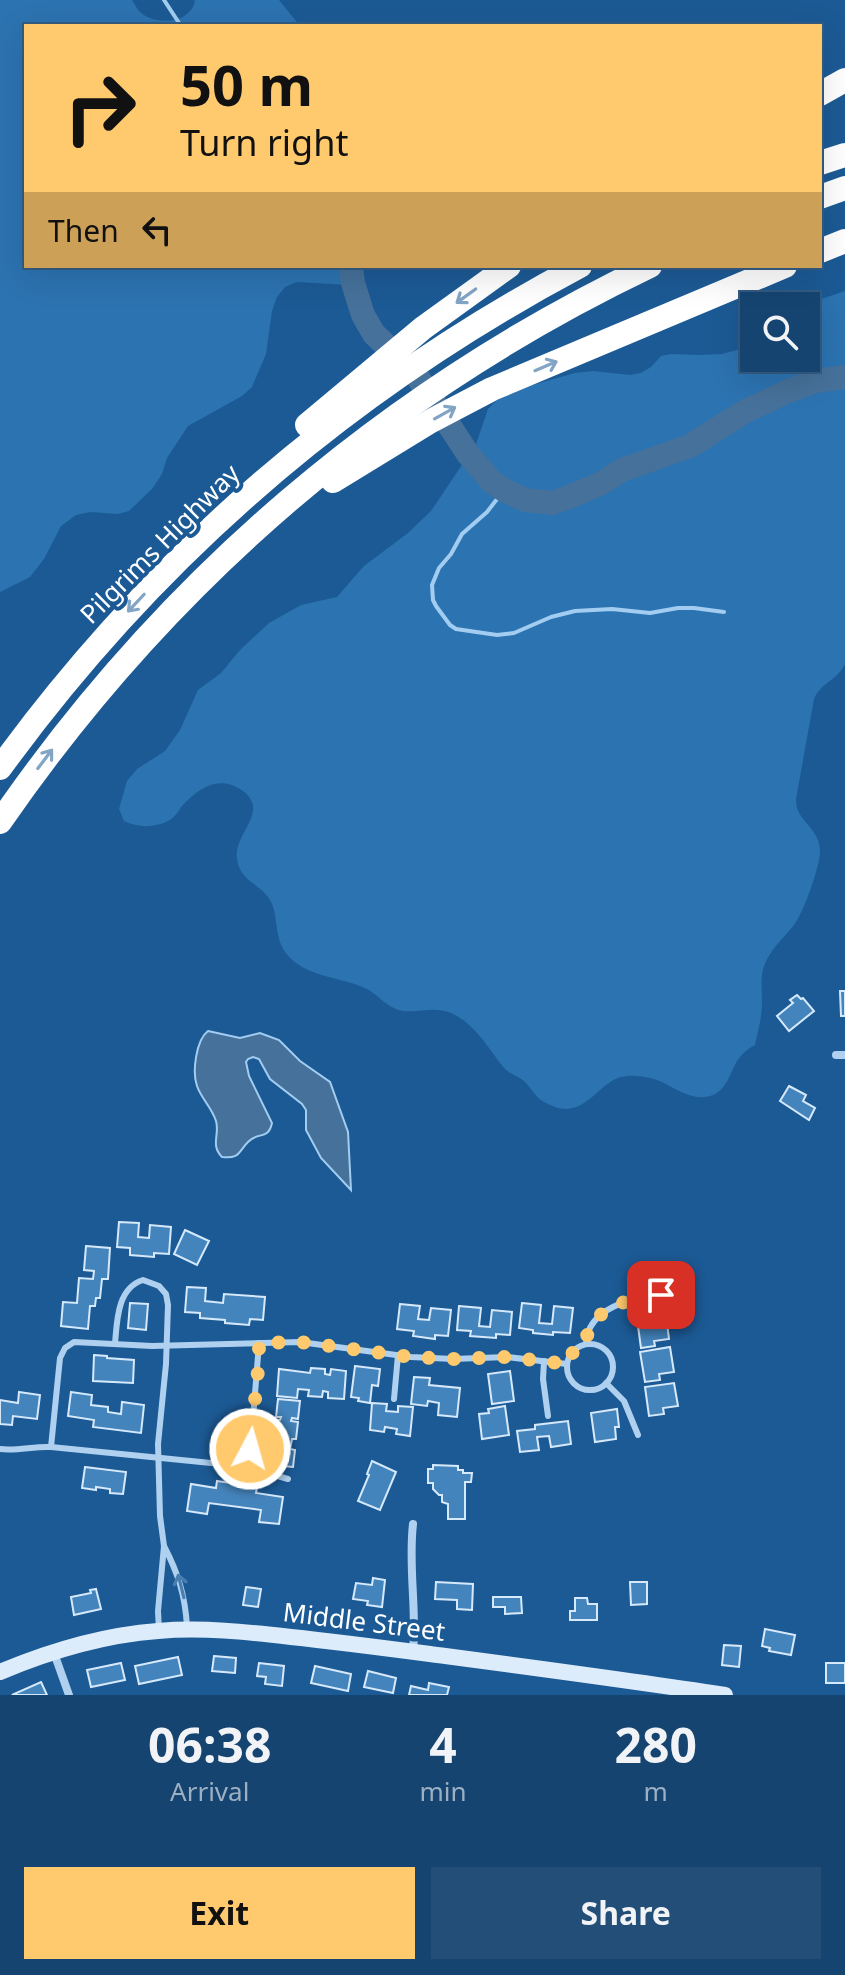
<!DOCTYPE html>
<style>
body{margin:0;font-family:"Noto Sans",sans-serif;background:#224e78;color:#f1f3f6;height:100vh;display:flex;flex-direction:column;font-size:30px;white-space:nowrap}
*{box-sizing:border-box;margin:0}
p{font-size:26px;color:#9db0c3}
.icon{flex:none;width:44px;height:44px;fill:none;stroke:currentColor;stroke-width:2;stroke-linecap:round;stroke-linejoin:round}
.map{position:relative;height:1695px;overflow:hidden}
.sheet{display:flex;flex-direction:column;background:#154470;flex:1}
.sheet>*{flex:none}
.guide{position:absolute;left:24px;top:24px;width:798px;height:244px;border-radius:0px;box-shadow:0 8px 32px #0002,0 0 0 2px #345c83;background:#ffca6d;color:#111;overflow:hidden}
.fabs{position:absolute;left:740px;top:292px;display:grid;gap:16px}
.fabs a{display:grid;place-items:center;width:80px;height:80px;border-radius:0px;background:#154470;box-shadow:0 8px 32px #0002,0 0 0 2px #345c83;font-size:40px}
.pin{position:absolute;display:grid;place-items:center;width:68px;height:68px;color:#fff;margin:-34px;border-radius:16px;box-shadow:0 4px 12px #0006}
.me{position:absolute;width:88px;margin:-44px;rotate:6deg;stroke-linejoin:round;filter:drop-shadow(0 0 6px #0008)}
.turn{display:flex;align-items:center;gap:28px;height:168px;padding:0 24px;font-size:36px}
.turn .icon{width:104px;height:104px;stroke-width:2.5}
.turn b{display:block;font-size:56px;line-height:68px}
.then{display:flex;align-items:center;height:76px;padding:0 24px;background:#0003;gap:16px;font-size:30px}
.eta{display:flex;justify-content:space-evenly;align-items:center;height:136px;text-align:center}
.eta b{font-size:48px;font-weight:700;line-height:56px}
.button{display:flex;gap:16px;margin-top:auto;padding:16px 24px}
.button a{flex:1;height:92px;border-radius:0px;background:#ffca6d;color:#111;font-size:32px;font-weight:700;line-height:92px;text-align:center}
.button a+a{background:#224e78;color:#f1f3f6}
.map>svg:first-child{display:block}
.green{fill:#2c73b1}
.water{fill:#46719a;stroke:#a2cdf1;stroke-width:2}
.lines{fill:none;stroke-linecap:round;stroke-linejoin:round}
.stream{stroke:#a2cdf1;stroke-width:4}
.river{stroke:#46719a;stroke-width:24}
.building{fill:#4484bc;stroke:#d6e9fb;stroke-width:2}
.lane{stroke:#afd1ef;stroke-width:6}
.street{stroke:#afd1ef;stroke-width:8}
.secondary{stroke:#ddecfb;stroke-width:16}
.highway{stroke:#fff;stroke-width:24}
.oneway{stroke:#82a4c5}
.oneway2{stroke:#487eb0}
.route{stroke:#ffca6d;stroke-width:14;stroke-dasharray:0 25.2}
.labels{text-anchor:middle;stroke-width:8;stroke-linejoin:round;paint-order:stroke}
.street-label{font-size:26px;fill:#fff;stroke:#1c5a95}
</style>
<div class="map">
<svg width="845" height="1695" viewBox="0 0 845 1695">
<rect width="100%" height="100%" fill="#1c5a95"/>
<g class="green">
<path d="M0 0H132C135 4 136 8 140 12 155 26 192 24 195 0H279L300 26H26V266H365L359 277 349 285 297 282 285 287 277 297 272 311 266 354 252 387 242 396 188 426 167 458 162 474 152 489 129 511 118 514 90 512 76 515 61 526 44 559 30 577 0 592Z"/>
<path d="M845 291V664C837 681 821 682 814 699L796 799C795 822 821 827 820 853 819 868 805 908 796 922 785 938 772 946 764 966 760 978 762 990 762 1003 762 1017 758 1031 755 1045 747 1049 742 1054 737 1061 730 1073 727 1089 713 1095 692 1103 675 1087 657 1080 648 1077 636 1075 627 1076 596 1078 585 1129 541 1100 535 1096 531 1088 525 1082 519 1076 511 1075 505 1069 489 1050 476 1024 451 1013 435 1006 419 1013 403 1011 389 1009 379 996 367 989 341 976 304 978 285 952 274 936 278 912 270 900 260 883 240 882 237 859 233 833 273 810 240 789 217 775 198 789 182 806 179 810 175 817 170 820 156 828 138 828 124 821L119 809 127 781 137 769 165 751 180 730 198 690 221 673 240 650 269 623 301 605 337 597 364 566 408 533 431 511 476 444 488 409 496 401 518 389 575 373 593 371 630 375 641 373 651 367 661 356 671 354 700 355 722 354 744 348 754 342V358H806V306H800Z"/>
</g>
<path class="water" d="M208 1031 240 1038 260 1033 279 1040 300 1061 330 1082 348 1132 351 1190 321 1158 306 1130V1110L302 1104 270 1079 259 1059 253 1057 248 1059 246 1062 249 1076 272 1123C268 1141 258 1131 248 1142 238 1152 240 1159 222 1157 210 1145 220 1134 216 1121 212 1108 201 1098 197 1086 192 1072 196 1040 208 1031Z"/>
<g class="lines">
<g class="stream">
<polyline points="164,0 181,26"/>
<polyline points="350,266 351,267"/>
<polyline points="504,490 487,512 462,534 451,554 439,568 432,585 433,600 436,606 450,625 456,629 497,635 514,633 551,617 575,611 612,609 650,613 678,608 694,608 724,612"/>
</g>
<polyline class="river" points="351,267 353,283 363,315 374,334 415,373 468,454 492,482 504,490 525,500 552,503 566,498 600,484 622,470 690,446 744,412 786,392 816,381 845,377"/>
</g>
<g class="building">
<polygon points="840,991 845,991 845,1016 841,1016"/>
<polygon points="797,995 801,999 803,998 814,1011 789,1031 777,1016 793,1003 790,1000"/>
<polygon points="789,1086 806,1095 803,1101 815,1108 809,1120 780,1101"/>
<polygon points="119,1222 139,1223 138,1237 149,1238 150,1225 171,1227 169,1254 154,1253 154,1257 130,1255 130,1248 117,1247"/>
<polygon points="185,1230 209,1241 197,1265 174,1254"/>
<polygon points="86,1246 110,1248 108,1279 102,1279 100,1298 96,1298 95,1306 90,1306 88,1329 61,1326 63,1302 77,1303 79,1278 93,1279 94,1271 84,1270"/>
<polygon points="187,1287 206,1288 205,1301 223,1303 224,1294 265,1297 263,1320 250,1319 249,1325 225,1323 225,1320 200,1318 200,1313 185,1312"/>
<polygon points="130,1303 148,1304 146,1330 128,1328"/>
<polygon points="522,1303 541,1305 539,1323 552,1324 554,1306 573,1308 570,1333 553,1332 553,1335 533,1333 533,1330 519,1328"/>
<polygon points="400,1304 420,1306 418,1319 429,1320 431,1308 451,1310 448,1336 435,1335 435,1339 413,1336 414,1331 397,1329"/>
<polygon points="459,1306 481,1308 479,1326 490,1327 492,1310 512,1312 510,1335 496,1334 496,1338 470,1336 471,1331 457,1330"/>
<polygon points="666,1315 669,1339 654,1341 655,1346 641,1348 637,1319"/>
<polygon points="670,1347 674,1372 659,1374 660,1380 645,1382 640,1352"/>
<polygon points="94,1355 107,1356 107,1358 134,1360 133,1383 93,1381"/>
<polygon points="355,1366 380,1369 378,1386 372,1385 370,1403 358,1401 359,1398 351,1397"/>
<polygon points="311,1368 325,1369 325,1374 330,1375 331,1369 346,1371 344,1399 328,1398 328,1392 323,1391 322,1397 308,1396 309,1390 298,1389 297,1398 277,1396 279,1369 310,1373"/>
<polygon points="510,1371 514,1401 492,1404 488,1374"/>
<polygon points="414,1377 430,1378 429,1385 460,1388 457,1417 438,1415 439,1403 428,1401 427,1406 411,1404"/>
<polygon points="674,1383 678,1406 663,1408 664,1414 649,1416 645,1387"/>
<polygon points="19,1392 40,1395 37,1419 13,1416 12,1425 0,1424 0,1400 18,1403"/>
<polygon points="71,1392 92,1395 91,1405 108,1407 108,1412 121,1414 122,1402 144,1405 141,1433 93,1427 94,1420 68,1416"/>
<polygon points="278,1399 300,1401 298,1419 292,1418 291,1421 298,1422 296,1439 292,1439 290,1449 295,1450 293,1467 271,1465 273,1447 276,1447 277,1437 274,1437 276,1420 280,1420 281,1417 276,1417"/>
<polygon points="372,1403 387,1404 386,1411 398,1412 398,1406 413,1407 410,1436 396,1434 397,1429 385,1427 384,1432 370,1430"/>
<polygon points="505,1406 509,1435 482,1439 479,1414 489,1413 488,1409"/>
<polygon points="617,1409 619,1427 615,1427 616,1439 595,1442 591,1413"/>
<polygon points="568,1421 571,1444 551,1447 549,1436 537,1437 539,1450 520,1452 517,1431 535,1429 535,1425"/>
<polygon points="372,1461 396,1472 380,1510 358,1501 369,1475 367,1474"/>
<polygon points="433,1465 458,1466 458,1470 463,1470 463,1473 472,1473 471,1482 465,1482 465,1519 448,1519 448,1504 442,1502 442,1495 439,1495 433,1489 433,1483 428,1483 428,1469 433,1469"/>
<polygon points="85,1467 126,1472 123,1494 110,1493 110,1489 96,1487 96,1490 82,1488"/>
<polygon points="217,1481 257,1487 256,1493 283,1497 279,1524 259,1522 261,1510 209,1503 207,1514 187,1511 191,1484 216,1488"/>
<polygon points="373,1578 385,1580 382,1607 367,1605 368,1601 353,1599 356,1583 372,1585"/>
<polygon points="436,1582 473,1584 472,1610 457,1609 457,1600 435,1599"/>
<polygon points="630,1582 647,1582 647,1604 631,1605"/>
<polygon points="246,1587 261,1589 258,1607 243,1605"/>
<polygon points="96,1589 101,1609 74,1615 71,1597 91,1593 90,1590"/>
<polygon points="493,1597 521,1597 522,1613 505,1614 505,1607 493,1607"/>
<polygon points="575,1598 587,1598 588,1604 597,1604 597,1620 570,1620 570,1611 575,1611"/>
<polygon points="765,1629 795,1635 791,1655 769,1651 770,1648 762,1646"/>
<polygon points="724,1645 741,1646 739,1667 722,1665"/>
<polygon points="214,1656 236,1658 235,1673 212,1671"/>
<polygon points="178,1657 182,1675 139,1684 135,1666"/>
<polygon points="121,1663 125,1680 91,1687 87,1670"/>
<polygon points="259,1663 284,1666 282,1686 265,1684 266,1677 257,1676"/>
<rect x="826" y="1663" width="19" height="20"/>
<polygon points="315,1666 351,1674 348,1691 311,1683"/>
<polygon points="368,1671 396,1678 393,1693 364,1687"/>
<polygon points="41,1682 47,1695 12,1695"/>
<polygon points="429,1683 449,1687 447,1695 409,1695 411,1686 428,1690"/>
</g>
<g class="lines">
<g class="lane">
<path d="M115 1344C117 1321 117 1288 143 1280L159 1286 166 1294 168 1305 166 1364 158 1444 160 1516 164 1546 158 1611 159 1631"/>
<path d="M586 1344C587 1308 633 1297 661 1295"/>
<circle cx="590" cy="1367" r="23"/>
<polyline points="544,1361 543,1379 548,1416"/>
<polyline points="606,1383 624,1401 638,1435"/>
<polyline points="394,1399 398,1355"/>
<polyline points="51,1447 60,1358 65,1348 74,1342 152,1346 300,1342 411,1357 453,1359 507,1357 567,1364"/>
<path d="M0 1449C18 1451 34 1446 51 1447L231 1465C245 1464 249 1456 251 1444L259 1343"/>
<polyline points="243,1462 253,1469 288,1479"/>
<path d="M164 1546C178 1573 185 1595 187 1626"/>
</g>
<g class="street">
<polyline points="836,1055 845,1055"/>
<path d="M413 1652C417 1610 408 1566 413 1524"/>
<polyline points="54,1653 69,1695"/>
</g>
<path class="secondary" d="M0 1672C50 1651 104 1635 158 1631 202 1627 247 1632 291 1637 338 1642 384 1648 430 1654 528 1667 627 1680 725 1695"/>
<g class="highway">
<polyline points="820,94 845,80"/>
<polyline points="820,163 845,155"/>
<polyline points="820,197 845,188"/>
<polyline points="820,251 845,241"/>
<polyline points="307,425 423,328 509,266"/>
<polyline points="333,481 431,421 492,389 785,266"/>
<path d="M0 768C154 556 348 389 580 266"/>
<path d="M0 822C166 581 386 392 650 266"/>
</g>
</g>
<defs><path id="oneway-shaft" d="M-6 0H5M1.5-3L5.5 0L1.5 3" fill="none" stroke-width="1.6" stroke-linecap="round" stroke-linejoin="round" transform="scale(2)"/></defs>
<g class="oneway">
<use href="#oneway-shaft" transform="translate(466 296) rotate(144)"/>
<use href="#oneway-shaft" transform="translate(546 366) rotate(-23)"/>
<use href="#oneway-shaft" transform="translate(445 413) rotate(-29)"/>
<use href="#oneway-shaft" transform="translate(136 603) rotate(133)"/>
<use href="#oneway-shaft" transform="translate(45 759) rotate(-53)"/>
</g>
<use class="oneway2" href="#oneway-shaft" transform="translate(181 1586) rotate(-104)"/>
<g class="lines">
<path class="route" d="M250 1449 259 1361V1343L300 1342 411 1357 453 1359 507 1357 567 1364 573 1352 586 1344C587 1308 633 1297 661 1295"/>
</g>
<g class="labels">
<g class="street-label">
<text transform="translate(160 544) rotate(-45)" y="9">Pilgrims Highway</text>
<text transform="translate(364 1622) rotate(7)" y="9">Middle Street</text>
</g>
</g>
</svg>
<div class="fabs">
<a><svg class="icon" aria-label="search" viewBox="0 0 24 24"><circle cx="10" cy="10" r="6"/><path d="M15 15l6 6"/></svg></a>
</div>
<div class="pin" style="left:661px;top:1295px;background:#d93025"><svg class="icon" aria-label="arrive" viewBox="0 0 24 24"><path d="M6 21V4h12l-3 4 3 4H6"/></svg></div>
<svg class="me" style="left:250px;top:1449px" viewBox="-20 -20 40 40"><circle r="17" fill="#ffca6d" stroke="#fff" stroke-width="3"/><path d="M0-11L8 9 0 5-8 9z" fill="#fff"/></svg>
<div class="guide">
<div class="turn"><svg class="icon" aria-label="right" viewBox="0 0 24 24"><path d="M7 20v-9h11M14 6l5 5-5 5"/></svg><div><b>50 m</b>Turn right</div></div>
<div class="then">Then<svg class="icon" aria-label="left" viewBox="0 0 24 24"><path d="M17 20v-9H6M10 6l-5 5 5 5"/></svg></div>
</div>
</div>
<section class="sheet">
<div class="eta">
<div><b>06:38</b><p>Arrival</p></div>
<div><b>4</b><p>min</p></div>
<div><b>280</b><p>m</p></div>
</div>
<div class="button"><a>Exit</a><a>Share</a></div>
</section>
